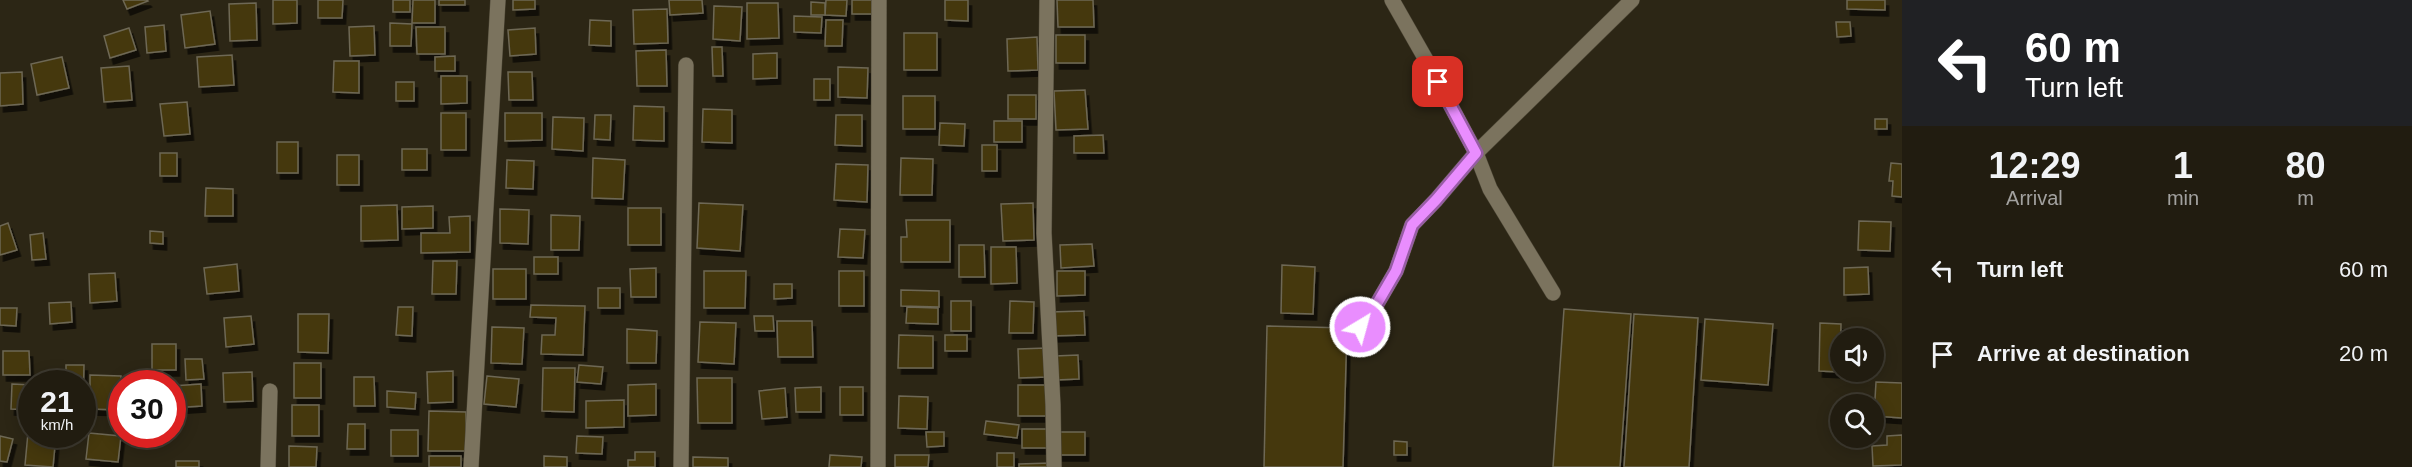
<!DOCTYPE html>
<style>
body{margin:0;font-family:Arial,sans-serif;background:#292519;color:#f1f3f6;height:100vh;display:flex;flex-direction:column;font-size:22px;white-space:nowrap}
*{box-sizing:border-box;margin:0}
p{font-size:20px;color:#a2a19f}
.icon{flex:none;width:33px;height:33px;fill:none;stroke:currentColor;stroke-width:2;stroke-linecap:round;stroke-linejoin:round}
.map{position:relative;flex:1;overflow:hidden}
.panel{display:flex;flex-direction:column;background:#211c10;width:510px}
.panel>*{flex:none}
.banner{background:#202124;color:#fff;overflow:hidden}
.buttons{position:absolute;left:1830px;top:328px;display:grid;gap:12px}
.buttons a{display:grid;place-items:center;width:54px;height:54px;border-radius:50%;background:#211c10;box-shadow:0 3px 15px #0003,0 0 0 2px #3e3a30;font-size:30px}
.speed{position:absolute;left:18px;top:370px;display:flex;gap:12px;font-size:30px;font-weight:700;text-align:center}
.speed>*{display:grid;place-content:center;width:78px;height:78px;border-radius:50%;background:#211c10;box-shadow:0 3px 15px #0003,0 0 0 2px #3e3a30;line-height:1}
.speed small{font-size:15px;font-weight:400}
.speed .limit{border:9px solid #d22;background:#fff;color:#111}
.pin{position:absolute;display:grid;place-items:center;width:51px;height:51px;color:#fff;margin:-26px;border-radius:12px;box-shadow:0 3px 9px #0006}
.me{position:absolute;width:66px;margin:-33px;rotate:37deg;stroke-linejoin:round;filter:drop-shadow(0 0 4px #0008)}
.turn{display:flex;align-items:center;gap:21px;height:126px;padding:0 24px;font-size:27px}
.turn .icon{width:78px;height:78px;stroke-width:2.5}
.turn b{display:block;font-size:42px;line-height:51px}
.eta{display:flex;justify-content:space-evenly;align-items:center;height:102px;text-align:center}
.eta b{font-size:36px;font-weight:700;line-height:42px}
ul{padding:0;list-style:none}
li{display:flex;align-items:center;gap:18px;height:84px;padding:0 24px}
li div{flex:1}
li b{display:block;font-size:22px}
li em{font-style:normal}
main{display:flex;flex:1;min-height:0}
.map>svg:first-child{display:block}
.building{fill:#443810;stroke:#6e6854;stroke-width:1.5;filter:url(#shadow)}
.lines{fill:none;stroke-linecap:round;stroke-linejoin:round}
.minor-casing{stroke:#494333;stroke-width:16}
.minor{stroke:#7b735e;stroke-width:15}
.route-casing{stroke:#975ca5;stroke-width:15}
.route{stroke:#e98dfe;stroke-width:10}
</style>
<main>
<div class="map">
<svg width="1902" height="467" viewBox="0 0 1902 467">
<defs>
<filter id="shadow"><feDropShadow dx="3.5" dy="6" stdDeviation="0" flood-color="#0009"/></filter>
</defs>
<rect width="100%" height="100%" fill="#2c2615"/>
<g class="building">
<polygon points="123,0 147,0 148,1 127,9"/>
<polygon points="273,0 297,0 297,23 273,24"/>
<polygon points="318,0 343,0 342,18 318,18"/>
<rect x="393" y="0" width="17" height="12"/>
<polygon points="413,0 435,0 435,23 412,23"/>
<rect x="439" y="0" width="26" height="5"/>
<polygon points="513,0 535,0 535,9 513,10"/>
<polygon points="669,0 702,0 703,13 670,15"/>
<polygon points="826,0 847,0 846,16 825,15"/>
<rect x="852" y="0" width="21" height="14"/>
<polygon points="945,0 968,0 968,21 945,20"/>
<polygon points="1057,0 1093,0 1094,27 1058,27"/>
<polygon points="1847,0 1885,0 1885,10 1847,9"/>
<polygon points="811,2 825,3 825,15 811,15"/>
<polygon points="256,3 257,40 230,41 229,4"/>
<polygon points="747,3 778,3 779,38 747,39"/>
<polygon points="714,6 742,7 740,41 713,39"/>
<polygon points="667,9 668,43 634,44 633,10"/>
<polygon points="210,11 215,44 185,48 181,15"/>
<polygon points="794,16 822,17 821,33 794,32"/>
<polygon points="590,20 611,21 611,46 589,45"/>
<polygon points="826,20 843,20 842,46 825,46"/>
<polygon points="1836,22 1850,22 1851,36 1837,37"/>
<polygon points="390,23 412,24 411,46 390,46"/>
<polygon points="164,25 166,51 147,53 145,27"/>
<polygon points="374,26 375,55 350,56 349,27"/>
<polygon points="416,27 445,27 445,54 417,54"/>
<polygon points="129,28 136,50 110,58 104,36"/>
<polygon points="535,28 536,54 510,56 508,30"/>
<rect x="904" y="33" width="33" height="37"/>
<rect x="1056" y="35" width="29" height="28"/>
<polygon points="1037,37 1038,70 1008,71 1007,39"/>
<polygon points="712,47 722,47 723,76 713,76"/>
<polygon points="666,50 667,86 637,86 636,51"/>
<polygon points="777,53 777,78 753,79 753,54"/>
<polygon points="232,55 234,85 199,87 197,57"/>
<polygon points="455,56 455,71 435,71 435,57"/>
<polygon points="62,57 69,88 37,95 31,64"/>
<polygon points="334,61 359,61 359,93 333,92"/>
<polygon points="129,66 132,100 104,102 101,68"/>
<polygon points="838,67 868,68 867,98 838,97"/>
<polygon points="22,72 23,104 0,106 0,73"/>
<polygon points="508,72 532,72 533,100 509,100"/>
<polygon points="441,76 467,76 467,103 441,104"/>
<rect x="814" y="79" width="16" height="21"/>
<rect x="396" y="82" width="18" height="19"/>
<polygon points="1085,90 1088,129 1056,130 1054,91"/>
<rect x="1008" y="95" width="28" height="24"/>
<rect x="903" y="96" width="32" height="33"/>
<polygon points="187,102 190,134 164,136 160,104"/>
<polygon points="634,106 664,107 664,141 633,140"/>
<polygon points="703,109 732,110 732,143 702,142"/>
<rect x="441" y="113" width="25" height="37"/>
<polygon points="505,113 542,113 542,140 505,141"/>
<polygon points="595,115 611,115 610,140 594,139"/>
<polygon points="836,115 862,115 862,146 835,145"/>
<polygon points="553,117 584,118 583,151 552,149"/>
<rect x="1875" y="119" width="12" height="10"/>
<rect x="994" y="121" width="28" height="21"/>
<polygon points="940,123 965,124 964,146 939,145"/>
<polygon points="1103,135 1104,153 1074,153 1074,136"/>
<rect x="277" y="142" width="21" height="31"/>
<rect x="982" y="145" width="15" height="26"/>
<rect x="402" y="149" width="25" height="21"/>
<rect x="160" y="153" width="17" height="23"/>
<rect x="337" y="155" width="22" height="30"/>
<polygon points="593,158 625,160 623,199 592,198"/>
<polygon points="901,158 933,159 932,195 900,195"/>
<polygon points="507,160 534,161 533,189 506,188"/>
<polygon points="1891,163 1902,164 1902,197 1892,196 1893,181 1889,181"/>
<polygon points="836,164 868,165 867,202 834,200"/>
<polygon points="206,188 233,189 233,216 205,216"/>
<polygon points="699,203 743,205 740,251 697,248"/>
<polygon points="1033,203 1034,240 1003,241 1001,204"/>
<polygon points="397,205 398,240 361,241 361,206"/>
<polygon points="433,206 433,228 402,229 402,207"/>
<rect x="628" y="208" width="33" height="37"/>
<polygon points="500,209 529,210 528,244 500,243"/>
<polygon points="551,215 580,216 579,250 551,250"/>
<polygon points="470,216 470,252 421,253 421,233 450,233 449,217"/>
<polygon points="906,220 950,220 950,262 901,262 901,237 907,237"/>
<polygon points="1859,221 1891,222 1890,251 1858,250"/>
<polygon points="8,223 17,250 0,255 0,226"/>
<polygon points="840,229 865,230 863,258 838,257"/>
<polygon points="150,231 163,232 163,244 150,243"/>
<polygon points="43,233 46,259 32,260 30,235"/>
<polygon points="1092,244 1094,266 1061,268 1060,245"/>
<polygon points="959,245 984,245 985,277 959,277"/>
<polygon points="991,247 1016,247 1017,283 991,284"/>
<rect x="534" y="257" width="24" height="17"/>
<polygon points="433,261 457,261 456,294 432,294"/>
<polygon points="237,264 239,291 207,294 204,268"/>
<polygon points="1282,265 1315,267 1313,314 1281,313"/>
<polygon points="1868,267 1869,294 1844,295 1844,268"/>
<polygon points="656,268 656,297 631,297 630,269"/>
<rect x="493" y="269" width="33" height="30"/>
<polygon points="704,271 746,271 745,308 704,308"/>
<rect x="839" y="271" width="25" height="35"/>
<polygon points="1057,271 1085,271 1085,295 1057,296"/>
<polygon points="115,273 117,301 90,303 89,274"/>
<polygon points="774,284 792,284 792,298 774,299"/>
<rect x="598" y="288" width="22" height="20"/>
<polygon points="901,290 939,291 939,307 901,306"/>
<rect x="951" y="301" width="20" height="30"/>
<polygon points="1010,301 1034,302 1033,333 1009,333"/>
<polygon points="71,302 72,322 50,324 49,303"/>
<polygon points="531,305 585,306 583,355 541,354 542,335 555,335 556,318 530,317"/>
<polygon points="398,307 413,307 412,336 396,335"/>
<polygon points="907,307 938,308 938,324 906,323"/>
<polygon points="0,308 17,308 16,326 0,325"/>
<polygon points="1564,309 1631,314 1620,467 1553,467"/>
<polygon points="1084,311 1085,335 1051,336 1050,312"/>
<polygon points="298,314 329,314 328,353 298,352"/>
<polygon points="1634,314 1698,318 1689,467 1624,467"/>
<polygon points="251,316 254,344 226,347 224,318"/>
<polygon points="754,316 773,316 774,331 755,331"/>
<polygon points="1705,319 1773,324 1768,385 1701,380"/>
<polygon points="777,321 812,321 813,357 778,357"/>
<polygon points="700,322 736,323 734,364 698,362"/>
<polygon points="1820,323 1841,324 1840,372 1819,371"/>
<polygon points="1267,326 1347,328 1343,467 1264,467"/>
<polygon points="492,327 524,328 522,364 491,363"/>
<polygon points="627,329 657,331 656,363 627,363"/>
<polygon points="899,335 933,336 933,368 898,368"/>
<rect x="945" y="335" width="22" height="16"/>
<rect x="152" y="344" width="24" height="26"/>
<polygon points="1046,348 1047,377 1019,378 1018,349"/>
<polygon points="3,351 29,351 30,375 3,375"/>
<polygon points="1078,355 1079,379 1056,380 1055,356"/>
<polygon points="185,359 202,359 204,379 186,380"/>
<rect x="294" y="363" width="27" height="35"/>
<polygon points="66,365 84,365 83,409 82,384 51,384 51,382 66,382"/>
<polygon points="579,365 603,367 601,384 577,382"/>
<polygon points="543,368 575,368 574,412 542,411"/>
<polygon points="453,371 453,402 428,403 427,372"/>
<polygon points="252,372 253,401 224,402 223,373"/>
<polygon points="90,375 121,376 121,410 90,409"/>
<polygon points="487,376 519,379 516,407 484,404"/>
<polygon points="354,377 374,377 375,406 354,406"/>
<polygon points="697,378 732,378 732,423 698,423"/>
<polygon points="1876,382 1902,383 1902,418 1874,416"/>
<polygon points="12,384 32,385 32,410 11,409"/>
<polygon points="201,384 202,406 172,408 172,386"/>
<polygon points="656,384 656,415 628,416 628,385"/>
<rect x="1018" y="385" width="31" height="31"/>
<polygon points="821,387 821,412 796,412 795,388"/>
<rect x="840" y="387" width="23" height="28"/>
<polygon points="785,388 787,417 762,419 759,391"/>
<polygon points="387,391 416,393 415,409 387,407"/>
<polygon points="899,396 928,397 927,429 898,428"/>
<polygon points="624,400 624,427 586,428 586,401"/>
<rect x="292" y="405" width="27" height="31"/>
<polygon points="429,411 466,412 466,451 428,451"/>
<polygon points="986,421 1019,425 1017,438 984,434"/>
<polygon points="348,424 365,424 365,449 347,449"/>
<rect x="1022" y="429" width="31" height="19"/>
<rect x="391" y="430" width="27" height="26"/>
<polygon points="926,432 944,432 944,446 927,447"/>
<rect x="1059" y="432" width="26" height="23"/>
<polygon points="28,433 32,435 56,435 53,467 25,465"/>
<polygon points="89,433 121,436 118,462 86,459"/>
<polygon points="1902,435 1902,465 1873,466 1872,446 1887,445 1887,436"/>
<polygon points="0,436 13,439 7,462 0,461"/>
<polygon points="577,436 603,437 602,454 576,453"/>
<polygon points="1394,441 1407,442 1407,455 1394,455"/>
<polygon points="289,446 317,447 316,467 289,467"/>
<polygon points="635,452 655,452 655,467 628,467 628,460 635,460"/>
<rect x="997" y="453" width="17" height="14"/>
<polygon points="830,455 862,457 861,467 829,467"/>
<polygon points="895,455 929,455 928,467 895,467"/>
<rect x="429" y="456" width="32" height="11"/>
<polygon points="544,456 567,457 567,467 544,467"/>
<polygon points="693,457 728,458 728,467 693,467"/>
<rect x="176" y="461" width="23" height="6"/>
<polygon points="1050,463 1050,467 1019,467 1019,464"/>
</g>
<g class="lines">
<defs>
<g id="minor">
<polyline points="1047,0 1044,233 1053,405 1054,467"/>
<polyline points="1392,0 1429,65 1476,153 1490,189 1553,293"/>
<polyline points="1360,327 1367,321 1396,271 1412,225 1436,200 1476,153 1632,0"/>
<polyline points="268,467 270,391"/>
<polyline points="471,467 498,0"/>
<polyline points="681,467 686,65"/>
<polyline points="878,467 879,0"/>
</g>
</defs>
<use href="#minor" class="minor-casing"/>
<use href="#minor" class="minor"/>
</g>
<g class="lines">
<defs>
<polyline id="route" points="1360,327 1367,321 1396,271 1412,225 1436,200 1476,153 1438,82"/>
</defs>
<use href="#route" class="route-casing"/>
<use href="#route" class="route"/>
</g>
</svg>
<div class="buttons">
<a><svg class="icon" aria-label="sound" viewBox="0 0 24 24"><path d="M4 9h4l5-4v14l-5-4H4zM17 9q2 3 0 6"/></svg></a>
<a><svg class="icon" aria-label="search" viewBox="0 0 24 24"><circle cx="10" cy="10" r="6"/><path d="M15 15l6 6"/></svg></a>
</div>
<div class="speed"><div>21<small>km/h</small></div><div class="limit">30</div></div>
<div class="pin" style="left:1438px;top:82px;background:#d93025"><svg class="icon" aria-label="arrive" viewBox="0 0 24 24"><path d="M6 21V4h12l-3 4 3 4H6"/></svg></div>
<svg class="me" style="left:1360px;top:327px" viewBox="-20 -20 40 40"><circle r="17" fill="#e98dfe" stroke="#fff" stroke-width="3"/><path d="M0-11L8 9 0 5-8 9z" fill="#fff"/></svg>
</div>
<section class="panel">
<div class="banner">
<div class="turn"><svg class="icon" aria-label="left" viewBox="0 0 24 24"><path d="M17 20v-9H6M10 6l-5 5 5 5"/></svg><div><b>60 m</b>Turn left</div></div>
</div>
<div class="eta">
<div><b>12:29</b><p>Arrival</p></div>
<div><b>1</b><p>min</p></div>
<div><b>80</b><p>m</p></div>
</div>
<ul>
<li><svg class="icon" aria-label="left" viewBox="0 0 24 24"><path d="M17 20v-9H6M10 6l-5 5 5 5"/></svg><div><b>Turn left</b></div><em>60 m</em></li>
<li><svg class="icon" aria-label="arrive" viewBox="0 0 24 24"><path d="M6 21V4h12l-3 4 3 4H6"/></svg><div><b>Arrive at destination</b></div><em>20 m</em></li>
</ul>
</section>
</main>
